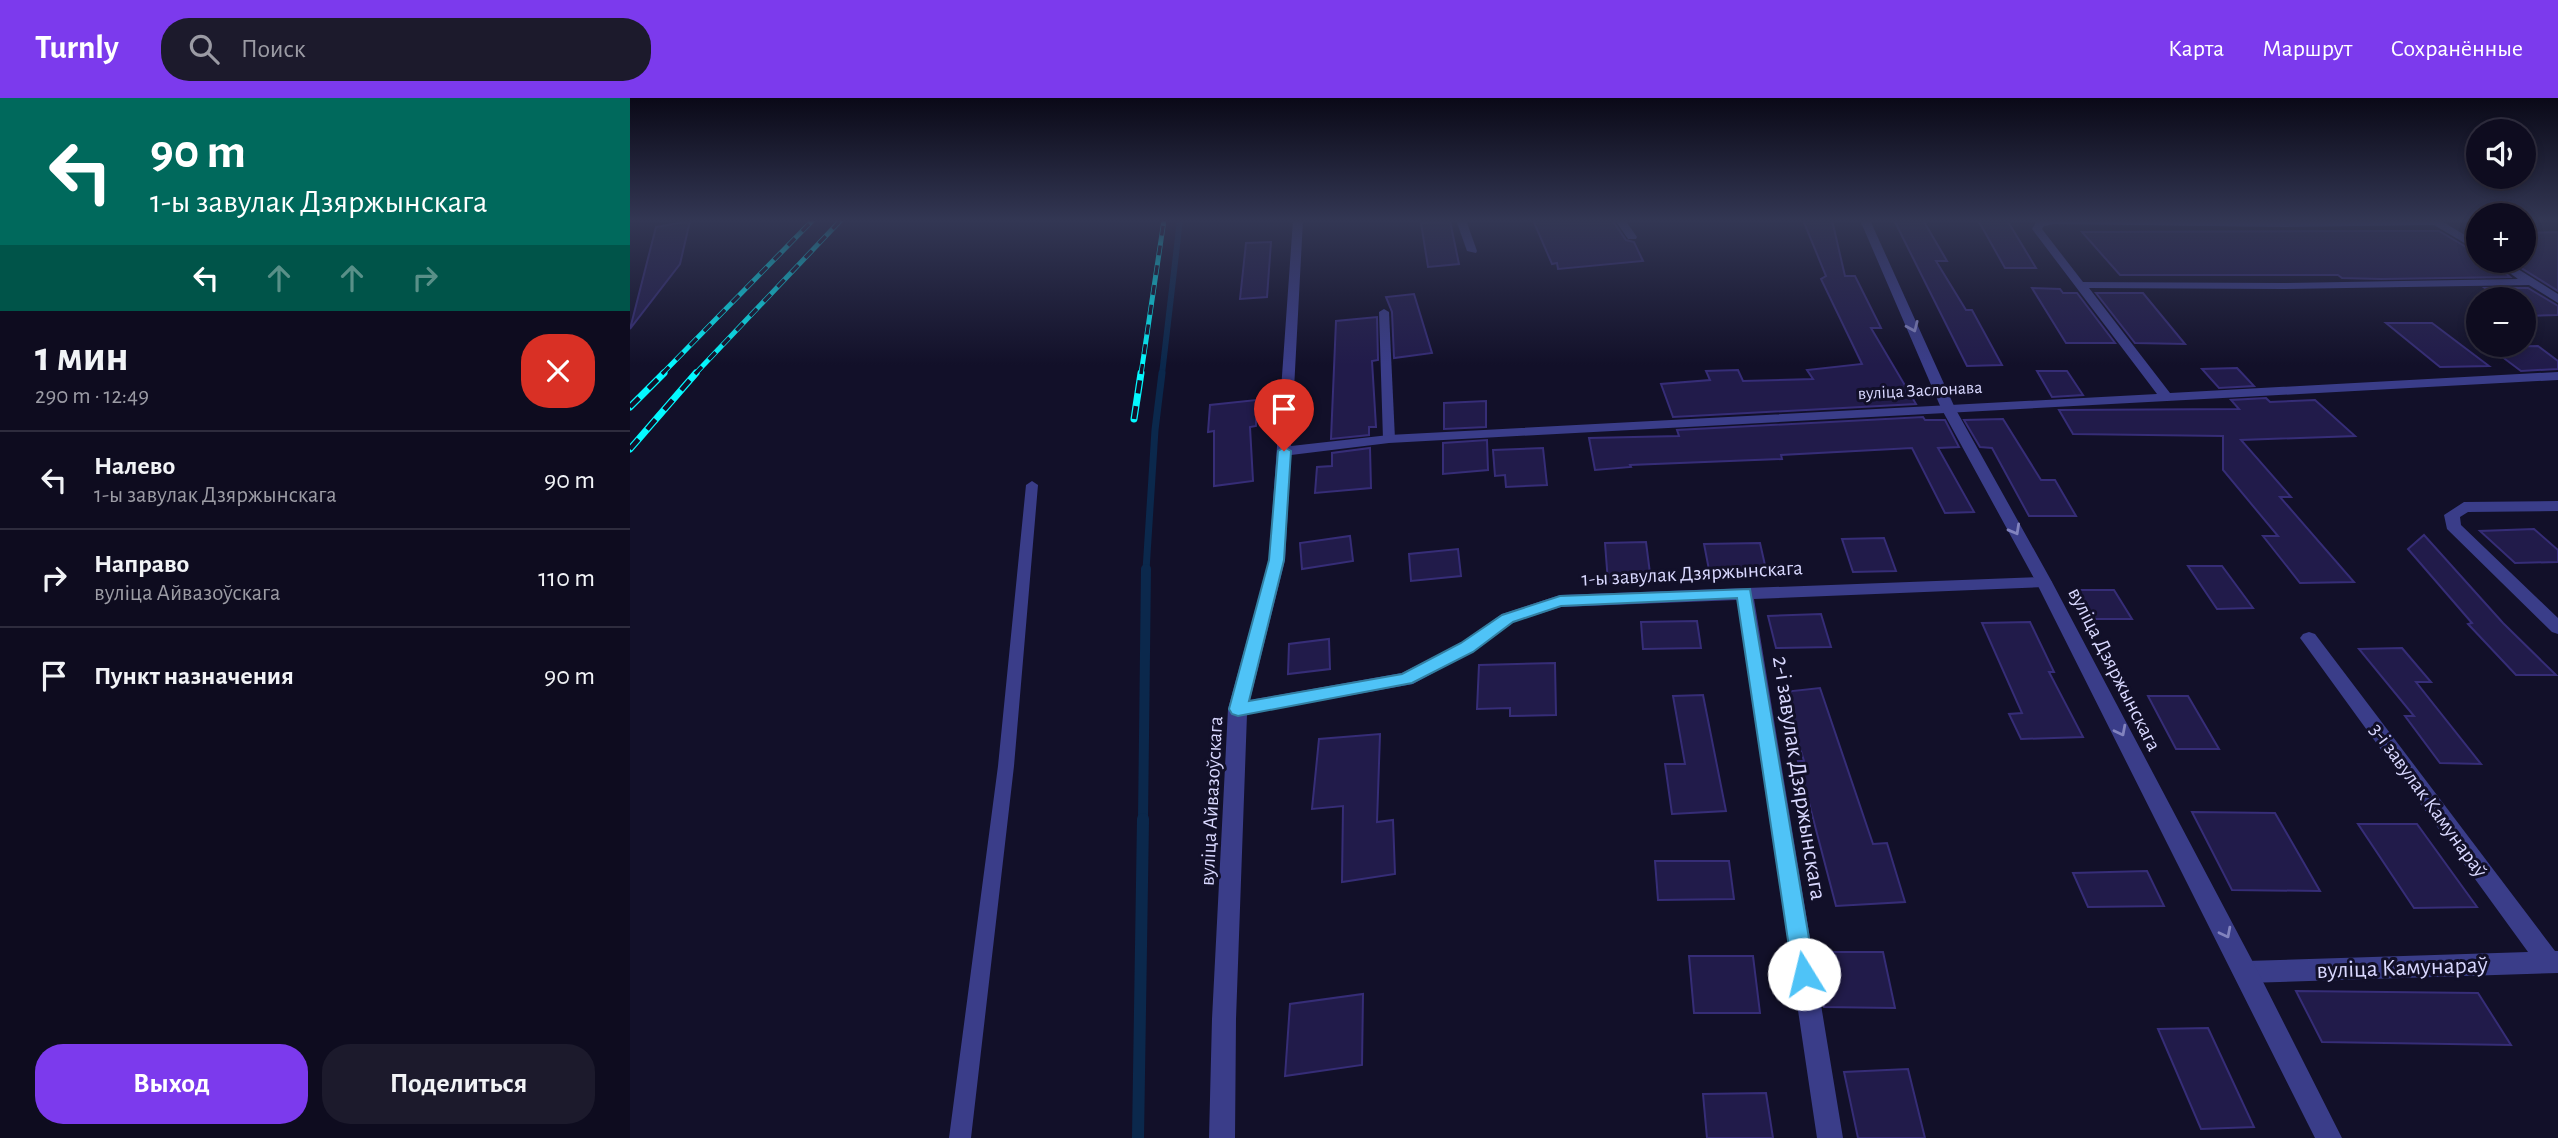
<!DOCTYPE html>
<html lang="ru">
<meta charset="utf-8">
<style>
body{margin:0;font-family:"Alegreya Sans",sans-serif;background:#1c1a2c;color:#f1f3f6;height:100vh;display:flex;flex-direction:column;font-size:26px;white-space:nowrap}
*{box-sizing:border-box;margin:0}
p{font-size:23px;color:#9b9ba4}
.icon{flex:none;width:38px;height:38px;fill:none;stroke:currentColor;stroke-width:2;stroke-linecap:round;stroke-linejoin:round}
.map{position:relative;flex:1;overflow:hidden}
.sheet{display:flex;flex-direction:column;background:#0e0c1f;width:630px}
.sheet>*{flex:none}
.guide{background:#00695c;color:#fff;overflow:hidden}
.fabs{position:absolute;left:1836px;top:21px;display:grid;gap:14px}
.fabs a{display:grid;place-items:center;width:70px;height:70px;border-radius:50%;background:#0e0c1f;box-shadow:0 4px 10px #0003,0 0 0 2px #2e2c3d;font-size:35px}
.pin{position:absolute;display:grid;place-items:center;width:60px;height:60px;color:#fff;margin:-72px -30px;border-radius:50% 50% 50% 0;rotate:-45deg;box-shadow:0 0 7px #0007}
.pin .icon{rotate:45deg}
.me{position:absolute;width:77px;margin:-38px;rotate:351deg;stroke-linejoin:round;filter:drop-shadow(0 0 5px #0008)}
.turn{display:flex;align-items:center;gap:24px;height:147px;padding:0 35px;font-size:32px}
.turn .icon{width:91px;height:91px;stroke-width:2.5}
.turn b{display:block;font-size:49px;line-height:60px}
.lanes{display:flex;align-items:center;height:66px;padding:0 35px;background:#0003;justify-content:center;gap:35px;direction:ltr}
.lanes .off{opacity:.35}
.round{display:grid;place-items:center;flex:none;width:74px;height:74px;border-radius:28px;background:#1c1a2c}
.summary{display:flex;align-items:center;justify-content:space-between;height:119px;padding:0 35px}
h1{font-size:42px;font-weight:600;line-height:52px}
.button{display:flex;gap:14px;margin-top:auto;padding:14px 35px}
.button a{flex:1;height:80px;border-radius:28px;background:#7c3aed;color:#fff;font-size:28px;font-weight:600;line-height:80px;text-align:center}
.button a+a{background:#1c1a2c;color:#f1f3f6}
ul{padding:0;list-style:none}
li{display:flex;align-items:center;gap:21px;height:98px;padding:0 35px;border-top:2px solid #2e2c3d}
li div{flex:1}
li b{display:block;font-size:26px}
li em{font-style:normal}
header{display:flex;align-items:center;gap:42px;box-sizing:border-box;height:98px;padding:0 35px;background:#7c3aed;color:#fff}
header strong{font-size:33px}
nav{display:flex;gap:38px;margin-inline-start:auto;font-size:24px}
.search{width:490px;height:63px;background:#1c1a2c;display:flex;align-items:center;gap:18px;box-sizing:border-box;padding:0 24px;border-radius:28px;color:#9b9ba4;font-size:26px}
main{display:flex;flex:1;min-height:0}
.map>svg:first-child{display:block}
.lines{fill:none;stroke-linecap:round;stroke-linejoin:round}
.stream-far3{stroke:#0b284c;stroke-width:6}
.stream-far2{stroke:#0b284c;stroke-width:7}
.stream-far1{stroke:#0b284c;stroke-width:10}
.stream{stroke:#0b284c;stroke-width:12}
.building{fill:#211b4a;stroke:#362d77;stroke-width:2}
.service{fill:#3a3d89;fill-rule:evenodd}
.minor{fill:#3a3d89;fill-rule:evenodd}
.tertiary{fill:#3a3d89;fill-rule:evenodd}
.rail-far1-casing{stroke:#04f9ff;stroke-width:5}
.rail-casing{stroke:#04f9ff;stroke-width:7}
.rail-far1{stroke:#121029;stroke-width:3.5;stroke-dasharray:10;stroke-linecap:butt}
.rail{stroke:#121029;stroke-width:4.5;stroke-dasharray:13;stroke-linecap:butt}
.oneway{stroke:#8283be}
.route{fill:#4fc3f7;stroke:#337fa1;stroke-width:2}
.labels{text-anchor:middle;stroke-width:6;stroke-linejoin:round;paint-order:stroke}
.far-street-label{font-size:18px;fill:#d9d8ff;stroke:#121029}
.street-label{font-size:21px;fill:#d9d8ff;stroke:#121029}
.near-street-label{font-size:24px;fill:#d9d8ff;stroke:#121029}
</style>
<header>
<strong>Turnly</strong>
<div class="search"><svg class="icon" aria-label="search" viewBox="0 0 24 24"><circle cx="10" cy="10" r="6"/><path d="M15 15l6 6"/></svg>Поиск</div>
<nav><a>Карта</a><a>Маршрут</a><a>Сохранённые</a></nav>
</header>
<main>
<section class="sheet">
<div class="guide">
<div class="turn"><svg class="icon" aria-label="left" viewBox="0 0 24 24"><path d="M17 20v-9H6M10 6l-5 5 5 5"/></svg><div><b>90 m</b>1-ы завулак Дзяржынскага</div></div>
<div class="lanes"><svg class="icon" aria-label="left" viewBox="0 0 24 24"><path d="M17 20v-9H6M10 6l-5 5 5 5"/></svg><svg class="icon off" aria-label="ahead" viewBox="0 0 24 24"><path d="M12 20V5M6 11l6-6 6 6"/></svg><svg class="icon off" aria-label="ahead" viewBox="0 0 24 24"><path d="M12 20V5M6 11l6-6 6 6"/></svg><svg class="icon off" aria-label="right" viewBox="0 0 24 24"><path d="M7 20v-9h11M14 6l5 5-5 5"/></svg></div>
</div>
<div class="summary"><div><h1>1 мин</h1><p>290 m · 12:49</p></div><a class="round" style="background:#d93025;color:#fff"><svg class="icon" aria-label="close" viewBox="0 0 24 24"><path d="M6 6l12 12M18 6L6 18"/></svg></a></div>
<ul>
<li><svg class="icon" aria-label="left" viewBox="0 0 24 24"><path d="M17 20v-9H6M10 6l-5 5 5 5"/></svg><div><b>Налево</b><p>1-ы завулак Дзяржынскага</p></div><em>90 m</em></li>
<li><svg class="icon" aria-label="right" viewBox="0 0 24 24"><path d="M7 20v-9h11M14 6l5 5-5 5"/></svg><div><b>Направо</b><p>вуліца Айвазоўскага</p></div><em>110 m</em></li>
<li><svg class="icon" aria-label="arrive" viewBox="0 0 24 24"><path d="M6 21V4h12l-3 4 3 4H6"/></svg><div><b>Пункт назначения</b></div><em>90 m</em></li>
</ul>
<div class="button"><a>Выход</a><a>Поделиться</a></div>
</section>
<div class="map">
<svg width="1928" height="1040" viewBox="0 0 1928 1040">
<rect width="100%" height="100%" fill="#121029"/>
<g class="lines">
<polyline class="stream-far3" points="532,276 550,122"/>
<polyline class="stream-far2" points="516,472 525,332 532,275"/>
<polyline class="stream-far1" points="513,722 516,471"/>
<polyline class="stream" points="508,1040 513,721"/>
</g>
<g class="building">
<polygon points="903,122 982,122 996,142 1004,144 1013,163 928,171 927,165 922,166"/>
<polygon points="1173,122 1202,122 1215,178 1225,178 1251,230 1241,230 1286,306 1043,319 1031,286 1080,282 1076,273 1108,272 1113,283 1183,281 1177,272 1232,266 1191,181 1196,178"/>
<polygon points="1264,122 1293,122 1317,163 1306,163 1336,212 1342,212 1372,267 1337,268"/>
<polygon points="1348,122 1377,122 1406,170 1375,170"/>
<polygon points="60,123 50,166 0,231 26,129"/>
<polygon points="820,123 829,166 798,169 791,125"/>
<polygon points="1766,133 1809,133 1848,156 1848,163 1861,163 1880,179 1751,181 1712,180 1708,177 1490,177 1452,134"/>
<polygon points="1928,134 1928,193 1880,163 1894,163 1894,135"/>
<polygon points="641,144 637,199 610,201 616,145"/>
<polygon points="1402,190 1430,191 1433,195 1447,195 1485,245 1436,245"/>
<polygon points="1855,190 1898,190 1928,208 1928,217 1894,218 1894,201 1872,201"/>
<polygon points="1466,195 1513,195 1555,246 1505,245"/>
<polygon points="784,196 802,255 764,260 762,214 756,199"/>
<polygon points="747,219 748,262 742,263 746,329 739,329 739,337 701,341 706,223"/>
<polygon points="1756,225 1802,225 1859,268 1810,269"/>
<polygon points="1908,248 1928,263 1928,271 1891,273 1859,249"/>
<polygon points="1607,270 1624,288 1589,290 1572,271"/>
<polygon points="1407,273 1437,273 1453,297 1422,299"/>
<polygon points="1636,300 1640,304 1685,302 1725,338 1611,342 1661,399 1650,399 1724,484 1670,485 1633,438 1648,438 1593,372 1593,338 1443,336 1429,312 1609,311 1601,302"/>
<polygon points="626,302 626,328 620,329 623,383 584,388 584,333 578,334 580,307"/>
<polygon points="856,303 856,329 814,331 814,305"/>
<polygon points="1293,319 1295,322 1315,322 1329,349 1308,350 1344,414 1315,415 1282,350 1151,357 1152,361 1000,367 1001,369 965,372 959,340 1049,338 1047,332"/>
<polygon points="1373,321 1411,382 1425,382 1446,418 1399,418 1362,350 1350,349 1334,322"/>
<polygon points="857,342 858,372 813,376 813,345"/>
<polygon points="740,350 741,390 685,395 687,369 702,368 702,355"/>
<polygon points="913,350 917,387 876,389 875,377 865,378 863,352"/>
<polygon points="1904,431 1928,452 1928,464 1885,465 1850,433"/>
<polygon points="1794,437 1873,525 1926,577 1886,577 1838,526 1842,525 1778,451"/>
<polygon points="720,438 723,463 672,471 670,445"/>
<polygon points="1254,440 1266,473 1223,474 1212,441"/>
<polygon points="1016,444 1021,483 978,484 975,445"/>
<polygon points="1130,445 1137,476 1080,477 1074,446"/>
<polygon points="828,451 831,478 781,483 779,456"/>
<polygon points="1558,468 1592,468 1623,510 1587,511"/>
<polygon points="1442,492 1484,492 1502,521 1458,521"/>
<polygon points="1191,516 1201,549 1146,550 1138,518"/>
<polygon points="1067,523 1071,550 1013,551 1011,524"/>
<polygon points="1400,524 1424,574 1419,574 1453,639 1391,641 1379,616 1392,615 1352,525"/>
<polygon points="699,541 700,571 658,576 659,546"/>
<polygon points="1772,550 1801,584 1786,584 1851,666 1810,665 1775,618 1784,618 1729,551"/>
<polygon points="925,565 926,617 880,618 880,610 847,611 849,567"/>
<polygon points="1190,590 1243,746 1257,745 1275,804 1206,808 1168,663 1174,663 1153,594"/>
<polygon points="1073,597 1096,713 1042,716 1035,666 1055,666 1043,598"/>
<polygon points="1518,598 1558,598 1589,651 1546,651"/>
<polygon points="750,636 747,724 763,722 765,776 712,784 713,708 682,711 689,641"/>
<polygon points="1562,714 1645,715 1690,793 1602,792"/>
<polygon points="1728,726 1787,726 1847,809 1784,810"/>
<polygon points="1025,763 1099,763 1104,801 1028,802"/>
<polygon points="1517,773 1534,808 1458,809 1443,775"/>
<polygon points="1185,854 1253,854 1265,910 1194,909"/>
<polygon points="1059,858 1123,858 1130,915 1064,915"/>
<polygon points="1666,893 1848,895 1881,947 1692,944"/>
<polygon points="733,896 732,967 655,978 660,906"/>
<polygon points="1578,930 1624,1029 1571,1031 1528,931"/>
<polygon points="1278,971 1295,1040 1228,1040 1214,974"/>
<polygon points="1136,995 1143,1040 1077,1040 1073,996"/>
</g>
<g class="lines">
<g class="service">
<polygon points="754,211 759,214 765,341 759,344 753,341 749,214"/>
<polygon points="402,383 408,387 384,668 341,1040 319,1040 368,668 396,387"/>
</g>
<g class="minor">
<polygon points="663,122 673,122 661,348 759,337 1527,296 1402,131 1407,123 1413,122 1810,122 1848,145 1848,153 1804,127 1655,129 1424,126 1414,128 1412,131 1453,184 1653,185 1888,181 1863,163 1875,163 1928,196 1928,205 1899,187 1653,191 1459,190 1540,295 1928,274 1928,282 759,345 661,357 655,462 620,602 772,575 831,545 872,516 930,497 1414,479 1422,484 1414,489 1124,501 1213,1040 1187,1040 1107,502 931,509 884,524 843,553 783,586 617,616 606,921 605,1040 579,1040 582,921 598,611 639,462"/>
<polygon points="826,122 836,122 847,153 846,155 837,153"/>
<polygon points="985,122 995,122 1007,139 1006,141 998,141"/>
<polygon points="1928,403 1928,413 1838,414 1830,419 1831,427 1928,520 1928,536 1922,534 1817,431 1814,417 1834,404"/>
<polygon points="1679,534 1685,536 1925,853 1928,853 1928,875 1616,885 1608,882 1604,874 1608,866 1616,863 1898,854 1673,544 1670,540 1673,536"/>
</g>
<polygon class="tertiary" points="1230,122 1240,122 1325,310 1422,484 1624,866 1712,1040 1685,1040 1406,484 1311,310"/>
<defs>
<g id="rail-far1">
<polyline points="32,276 183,122"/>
<polyline points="65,276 211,122"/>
<polyline points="511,276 534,122"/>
</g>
<g id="rail">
<polyline points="0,309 34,275"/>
<polyline points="504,321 511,275"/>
<polyline points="0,351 66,275"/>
</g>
</defs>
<use href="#rail-far1" class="rail-far1-casing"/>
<use href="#rail" class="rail-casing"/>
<use href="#rail-far1" class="rail-far1"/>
<use href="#rail" class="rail"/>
</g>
<defs><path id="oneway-chevron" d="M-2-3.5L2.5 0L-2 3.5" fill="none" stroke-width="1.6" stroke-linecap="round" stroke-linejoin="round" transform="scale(1.75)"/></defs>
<g class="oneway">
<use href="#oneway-chevron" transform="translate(1283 229) rotate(66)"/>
<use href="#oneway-chevron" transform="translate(1385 432) rotate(61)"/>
<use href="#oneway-chevron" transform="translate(1491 633) rotate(63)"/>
<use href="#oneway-chevron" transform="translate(1596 835) rotate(63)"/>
</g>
<linearGradient id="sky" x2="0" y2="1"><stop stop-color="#0a0917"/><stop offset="0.46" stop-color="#333754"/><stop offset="1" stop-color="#333754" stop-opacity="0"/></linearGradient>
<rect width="1928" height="267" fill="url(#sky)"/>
<polygon class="route" points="654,349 661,353 654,462 619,603 772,576 831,545 872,517 930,498 1120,491 1185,876 1182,883 1174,886 1167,883 1163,876 1107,500 931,508 883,524 843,554 782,585 608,618 602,616 599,611 639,462 648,353"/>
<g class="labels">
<g class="far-street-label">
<text transform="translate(1290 292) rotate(-3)" y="6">вуліца Заслонава</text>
</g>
<g class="street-label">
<text transform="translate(1062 475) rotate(-3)" y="7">1-ы завулак Дзяржынскага</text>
<text transform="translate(1485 571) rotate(63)" y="7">вуліца Дзяржынскага</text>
<text transform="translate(1799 702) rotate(54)" y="7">3-і завулак Камунараў</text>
<text transform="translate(581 703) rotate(-87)" y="7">вуліца Айвазоўскага</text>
</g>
<g class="near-street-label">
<text transform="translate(1170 680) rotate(81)" y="8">2-і завулак Дзяржынскага</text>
<text transform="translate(1772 869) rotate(-2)" y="8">вуліца Камунараў</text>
</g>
</g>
</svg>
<div class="fabs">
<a><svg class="icon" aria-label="sound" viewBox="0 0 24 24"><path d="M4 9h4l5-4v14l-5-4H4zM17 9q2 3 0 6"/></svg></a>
<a>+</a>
<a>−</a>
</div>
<div class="pin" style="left:654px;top:353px;background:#d93025"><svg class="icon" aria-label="arrive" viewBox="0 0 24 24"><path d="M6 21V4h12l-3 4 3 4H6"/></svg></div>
<svg class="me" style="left:1174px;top:876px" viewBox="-20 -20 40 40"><circle r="19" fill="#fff"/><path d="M0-13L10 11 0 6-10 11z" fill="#4fc3f7"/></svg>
</div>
</main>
